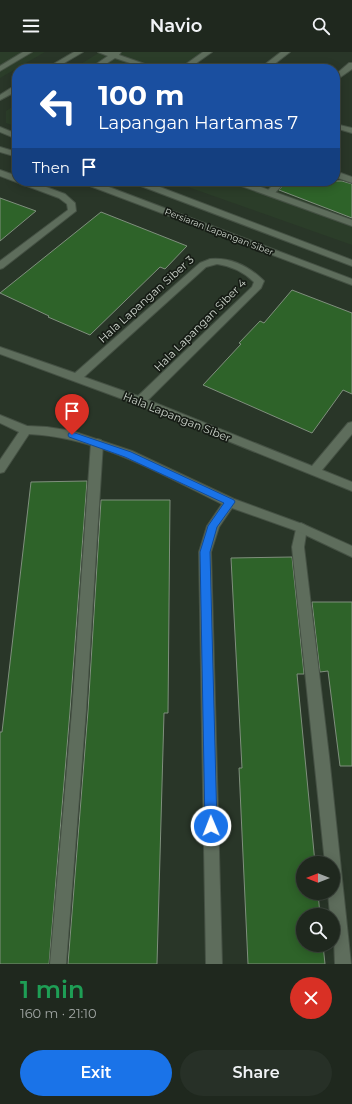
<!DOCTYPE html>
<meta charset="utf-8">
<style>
body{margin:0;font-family:Montserrat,sans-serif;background:#273027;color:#f1f3f6;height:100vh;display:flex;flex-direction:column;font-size:15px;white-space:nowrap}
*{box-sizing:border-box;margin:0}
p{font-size:13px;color:#a1a6a4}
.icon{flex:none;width:22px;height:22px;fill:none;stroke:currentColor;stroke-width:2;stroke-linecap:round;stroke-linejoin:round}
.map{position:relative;height:912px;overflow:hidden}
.panel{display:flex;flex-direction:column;background:#1f281e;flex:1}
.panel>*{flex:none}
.guide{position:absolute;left:12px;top:12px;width:328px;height:122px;border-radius:16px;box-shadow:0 2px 10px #0003,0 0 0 1px #3c443c;background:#1a4fa0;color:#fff;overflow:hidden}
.needle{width:26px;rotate:270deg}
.tools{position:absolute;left:296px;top:804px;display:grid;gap:8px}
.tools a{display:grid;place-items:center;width:44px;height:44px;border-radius:50%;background:#1f281e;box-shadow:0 2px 10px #0003,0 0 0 1px #3c443c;font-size:20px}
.pin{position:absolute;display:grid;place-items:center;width:34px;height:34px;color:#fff;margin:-41px -17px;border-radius:50% 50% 50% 0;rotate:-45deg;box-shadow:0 0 4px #0007}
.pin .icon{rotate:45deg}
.me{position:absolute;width:44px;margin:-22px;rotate:359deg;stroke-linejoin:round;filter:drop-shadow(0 0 3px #0008)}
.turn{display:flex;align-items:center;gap:14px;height:84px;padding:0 20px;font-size:18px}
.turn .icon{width:52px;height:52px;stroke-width:2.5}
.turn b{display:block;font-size:28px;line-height:34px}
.then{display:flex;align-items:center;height:38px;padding:0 20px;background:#0003;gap:8px;font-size:15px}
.round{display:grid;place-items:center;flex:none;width:42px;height:42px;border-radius:21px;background:#273027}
.overview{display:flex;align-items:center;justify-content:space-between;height:68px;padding:0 20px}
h1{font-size:24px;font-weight:600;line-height:30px;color:#1e9e55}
.button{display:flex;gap:8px;margin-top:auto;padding:8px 20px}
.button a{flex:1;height:46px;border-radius:24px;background:#1a73e8;color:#fff;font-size:16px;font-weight:600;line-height:46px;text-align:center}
.button a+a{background:#273027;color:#f1f3f6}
header{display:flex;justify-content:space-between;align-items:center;height:52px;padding:0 20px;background:#1f281e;font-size:18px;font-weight:600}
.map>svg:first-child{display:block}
.built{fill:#2b3d29}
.building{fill:#2e6329;stroke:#7f8f7d}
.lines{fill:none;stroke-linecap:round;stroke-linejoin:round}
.lane-casing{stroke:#455144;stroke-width:2}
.street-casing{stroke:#455144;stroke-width:2}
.secondary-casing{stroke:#455144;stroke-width:2}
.lane{fill:#5e6d5c;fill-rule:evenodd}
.street{fill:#5e6d5c;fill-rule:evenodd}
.secondary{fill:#5e6d5c;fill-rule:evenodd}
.route{fill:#1a73e8;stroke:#114b97}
.labels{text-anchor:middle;stroke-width:3.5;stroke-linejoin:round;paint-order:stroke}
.far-street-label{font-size:9px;fill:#ccd4cb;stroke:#161c15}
.street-label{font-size:11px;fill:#ccd4cb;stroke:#161c15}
</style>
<header><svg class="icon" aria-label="menu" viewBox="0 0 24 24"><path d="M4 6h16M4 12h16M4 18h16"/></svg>Navio<svg class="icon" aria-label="search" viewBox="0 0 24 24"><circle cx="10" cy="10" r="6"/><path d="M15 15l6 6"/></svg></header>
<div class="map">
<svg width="352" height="912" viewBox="0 0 352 912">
<rect width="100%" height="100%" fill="#293628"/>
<g class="built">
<polygon points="0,0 45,0 0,26"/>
<polygon points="100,0 210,0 185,17 73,17"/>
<polygon points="17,52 17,75 6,71 6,59"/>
<polygon points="335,123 352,129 352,193 171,129 335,129"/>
</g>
<g class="building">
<polygon points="287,129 342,129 352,132 352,166 279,138"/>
<polygon points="0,146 36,159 0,189"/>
<polygon points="101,160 187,194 165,217 160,215 90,283 48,265 49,264 0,241"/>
<polygon points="292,238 352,261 352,342 343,338 312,381 203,333 241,292 239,291 260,269 264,271"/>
<polygon points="87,429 70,659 49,912 0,912 0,680 2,680 31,430"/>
<polygon points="101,448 170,448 168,661 164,661 157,912 68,912 88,659"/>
<polygon points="292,505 304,622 297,622 315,811 303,811 303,841 318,841 320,863 303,863 303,893 323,893 325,912 248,912 239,716 242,716 231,506"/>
<polygon points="312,550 352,550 352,714 340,714 328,619 320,620"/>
</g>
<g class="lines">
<defs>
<g id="lane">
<polygon points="203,0 212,0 188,17 179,17"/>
<polygon points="349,11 352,11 352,17 335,29 335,23"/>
<polygon points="335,119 352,125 352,131 335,125"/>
<polygon points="277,129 286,129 273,143 267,143 266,141 267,139"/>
<polygon points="97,387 101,388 103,391 86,659 66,912 50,912 72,659 91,391 93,388"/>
<polygon points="301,471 305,473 307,476 304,495 329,704 351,912 335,912 333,863 330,863 328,841 333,841 333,811 325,811 292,495 297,473"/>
</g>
<g id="street">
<polygon points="23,0 32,0 0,19 0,14"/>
<polygon points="74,0 83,0 54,17 45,17"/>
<polygon points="98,0 121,0 119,3 159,17 148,17 115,6 98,17 89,17 108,4"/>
<polygon points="281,0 290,0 268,17 259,17"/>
<polygon points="14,34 17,34 17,39 0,48 0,43"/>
<polygon points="335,72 352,76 352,81 335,76"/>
<polygon points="0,118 17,124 17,129 30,129 65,142 75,151 76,159 3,216 0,217 0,209 68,158 67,152 59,146 0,124"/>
<polygon points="232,129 244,129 352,168 352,174 233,131"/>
<path d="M210 207C230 205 248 214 262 227L264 229 261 236 148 348 312 414 348 371 352 370V382L322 418 352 430V439L136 352 0 302V295L75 321 200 211ZM217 212C231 214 244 220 254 230L252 235 138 344 84 325 206 215Z"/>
<path d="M0 363 27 374 47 375 72 379 132 399 234 447 305 473 352 494V505L297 479 232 456 219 475 211 500 222 912H206L199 500 207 474 222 452C161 422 98 385 29 382L4 420 0 421V408L19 380 0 371Z"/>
</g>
<g id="secondary">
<polygon points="0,75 17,82 17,87 0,80"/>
<polygon points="0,95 17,100 17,105 0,100"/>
<polygon points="81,129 93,129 352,227 352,233 82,131"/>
<polygon points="132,129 144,129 352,208 352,214 133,131"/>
</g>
</defs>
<use href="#lane" class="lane-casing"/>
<use href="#street" class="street-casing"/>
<use href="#secondary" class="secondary-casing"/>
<use href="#lane" class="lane"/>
<use href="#street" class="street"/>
<use href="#secondary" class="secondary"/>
</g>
<polygon class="route" points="72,380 131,400 234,448 235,450 217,475 210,500 217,774 215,778 211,780 207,778 205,774 200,500 208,474 224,451 125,405 69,385 68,383 69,381"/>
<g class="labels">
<g class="far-street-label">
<text transform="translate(219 180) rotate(21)" y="3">Persiaran Lapangan Siber</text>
</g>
<g class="street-label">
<text transform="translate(146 247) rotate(-42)" y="4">Hala Lapangan Siber 3</text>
<text transform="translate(200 273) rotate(-45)" y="4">Hala Lapangan Siber 4</text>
<text transform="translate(177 365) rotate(22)" y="4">Hala Lapangan Siber</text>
</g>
</g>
</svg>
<div class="tools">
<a><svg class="needle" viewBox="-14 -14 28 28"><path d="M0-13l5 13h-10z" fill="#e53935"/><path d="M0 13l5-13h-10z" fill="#a1a6a4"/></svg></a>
<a><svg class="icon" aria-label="search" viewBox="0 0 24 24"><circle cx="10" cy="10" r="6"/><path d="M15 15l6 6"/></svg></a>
</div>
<div class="pin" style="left:72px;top:383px;background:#d93025"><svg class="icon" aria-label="arrive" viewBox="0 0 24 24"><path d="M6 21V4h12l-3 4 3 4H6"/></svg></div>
<svg class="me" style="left:211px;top:774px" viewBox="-20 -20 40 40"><circle r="17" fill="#1a73e8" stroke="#fff" stroke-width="3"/><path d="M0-11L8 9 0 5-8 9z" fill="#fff"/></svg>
<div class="guide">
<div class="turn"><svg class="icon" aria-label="left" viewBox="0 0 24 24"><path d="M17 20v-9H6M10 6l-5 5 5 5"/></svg><div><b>100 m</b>Lapangan Hartamas 7</div></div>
<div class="then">Then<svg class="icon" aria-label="arrive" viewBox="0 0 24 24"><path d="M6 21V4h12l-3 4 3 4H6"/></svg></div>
</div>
</div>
<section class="panel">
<div class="overview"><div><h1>1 min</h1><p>160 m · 21:10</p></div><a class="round" style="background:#d93025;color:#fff"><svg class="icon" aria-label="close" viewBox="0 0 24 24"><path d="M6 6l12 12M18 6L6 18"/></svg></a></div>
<div class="button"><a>Exit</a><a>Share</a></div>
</section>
